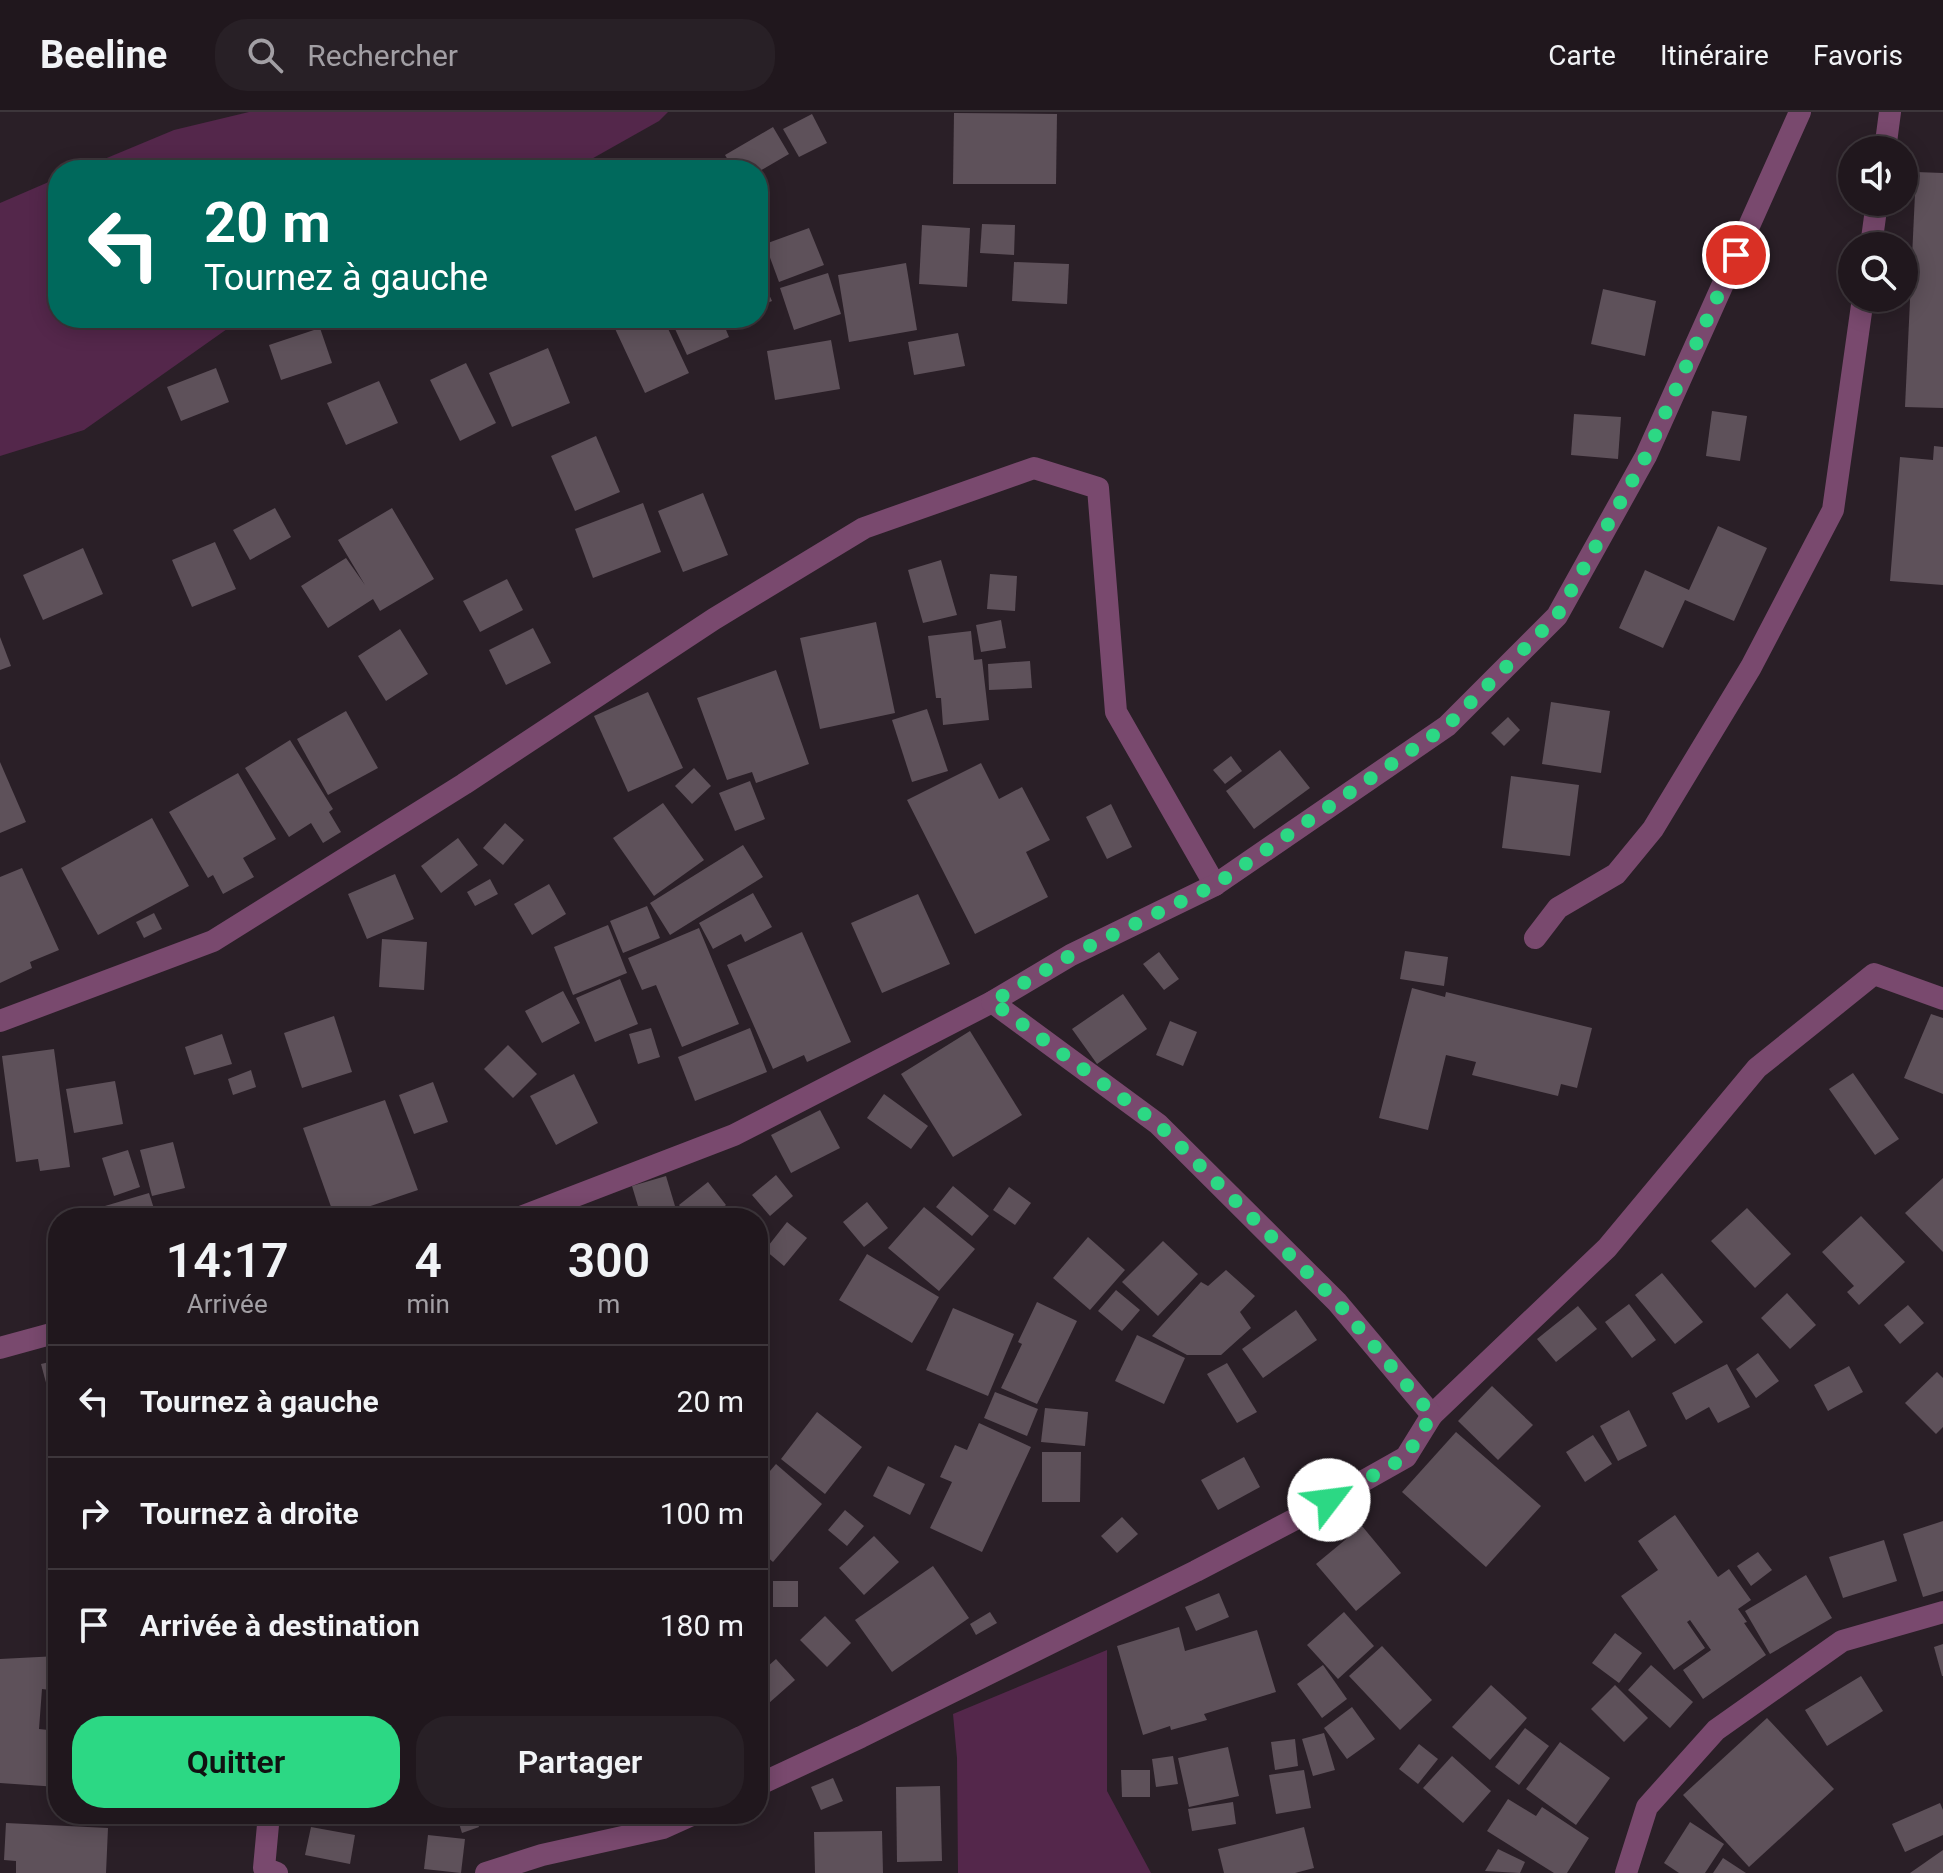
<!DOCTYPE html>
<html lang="fr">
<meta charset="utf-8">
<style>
body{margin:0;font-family:Roboto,sans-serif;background:#282026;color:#f1f3f6;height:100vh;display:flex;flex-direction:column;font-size:30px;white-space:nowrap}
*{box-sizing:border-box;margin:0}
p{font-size:26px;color:#a29fa4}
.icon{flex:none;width:44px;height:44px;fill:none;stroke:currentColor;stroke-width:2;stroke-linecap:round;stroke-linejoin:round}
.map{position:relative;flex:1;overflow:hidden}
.drawer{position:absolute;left:48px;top:1096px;width:720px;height:616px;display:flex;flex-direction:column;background:#20171d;border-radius:32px;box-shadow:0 4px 20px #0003,0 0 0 2px #3d363b}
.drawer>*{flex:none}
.top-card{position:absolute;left:48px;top:48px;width:720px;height:168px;border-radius:32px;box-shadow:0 4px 20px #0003,0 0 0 2px #3d363b;background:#00695c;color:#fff;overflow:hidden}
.tools{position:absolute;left:1838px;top:24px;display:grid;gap:16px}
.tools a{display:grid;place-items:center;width:80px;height:80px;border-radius:50%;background:#20171d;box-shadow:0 4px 20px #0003,0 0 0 2px #3d363b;font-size:40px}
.pin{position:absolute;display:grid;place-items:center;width:68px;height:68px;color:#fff;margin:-34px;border:4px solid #fff;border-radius:50%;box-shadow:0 2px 8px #0007}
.me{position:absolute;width:88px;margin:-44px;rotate:60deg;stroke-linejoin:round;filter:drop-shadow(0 0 6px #0008)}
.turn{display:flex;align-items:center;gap:28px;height:168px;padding:0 24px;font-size:36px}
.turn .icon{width:104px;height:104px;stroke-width:2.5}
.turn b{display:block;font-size:56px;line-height:68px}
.eta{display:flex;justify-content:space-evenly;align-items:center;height:136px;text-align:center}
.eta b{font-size:48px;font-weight:600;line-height:56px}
.button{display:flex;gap:16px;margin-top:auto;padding:16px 24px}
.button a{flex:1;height:92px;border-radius:32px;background:#2cd884;color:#111;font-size:32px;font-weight:600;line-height:92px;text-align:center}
.button a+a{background:#282026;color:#f1f3f6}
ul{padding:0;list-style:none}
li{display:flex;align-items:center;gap:24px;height:112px;padding:0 24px;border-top:2px solid #3d363b}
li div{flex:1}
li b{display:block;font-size:30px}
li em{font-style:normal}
header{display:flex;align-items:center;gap:48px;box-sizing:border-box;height:112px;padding:0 40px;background:#20171d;border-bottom:2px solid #3d363b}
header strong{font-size:38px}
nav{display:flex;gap:44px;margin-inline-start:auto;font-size:28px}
.search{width:560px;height:72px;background:#282026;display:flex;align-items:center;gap:20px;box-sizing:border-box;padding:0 28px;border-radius:32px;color:#a29fa4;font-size:30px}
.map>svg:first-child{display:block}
.green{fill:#54274b}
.building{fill:#5e515a}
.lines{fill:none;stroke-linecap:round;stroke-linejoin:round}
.service{stroke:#79496e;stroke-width:22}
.minor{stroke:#79496e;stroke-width:22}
.route{stroke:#2cd884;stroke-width:14;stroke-dasharray:0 25.2}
</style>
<header>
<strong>Beeline</strong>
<div class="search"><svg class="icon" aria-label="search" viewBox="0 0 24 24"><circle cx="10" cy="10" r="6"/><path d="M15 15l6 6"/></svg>Rechercher</div>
<nav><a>Carte</a><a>Itinéraire</a><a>Favoris</a></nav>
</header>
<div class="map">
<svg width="1943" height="1761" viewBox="0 0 1943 1761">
<rect width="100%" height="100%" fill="#2a1f27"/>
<g class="green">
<polygon points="249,0 668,0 659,9 572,58 78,58 174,18"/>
<polygon points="58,66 58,206 257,206 227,217 84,318 0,344 0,91"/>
<polygon points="1107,1538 1107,1679 1151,1761 958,1761 957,1646 953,1602"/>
</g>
<g class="building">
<polygon points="954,1 1057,2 1056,72 953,72"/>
<polygon points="812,2 827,31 799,45 783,17"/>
<polygon points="773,15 789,42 758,60 758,58 734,58 725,43"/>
<polygon points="1916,60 1943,61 1943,296 1905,295"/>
<polygon points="982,112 1015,113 1014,143 980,141"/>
<polygon points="922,113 970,116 967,175 919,172"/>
<polygon points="809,116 824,153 779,170 765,132"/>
<polygon points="1014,150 1069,152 1067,192 1012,189"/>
<polygon points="906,151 917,218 849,230 838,163"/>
<polygon points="758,159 772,189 758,195"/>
<polygon points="828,161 841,202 794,218 780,176"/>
<polygon points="1603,177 1656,189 1645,244 1591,232"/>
<polygon points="610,206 663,206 689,261 645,281"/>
<polygon points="670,206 721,206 729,225 687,243"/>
<polygon points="320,216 332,251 281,268 269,233"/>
<polygon points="958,221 965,254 914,263 908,230"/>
<polygon points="831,228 840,277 775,288 767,239"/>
<polygon points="548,236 570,291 512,315 489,261"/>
<polygon points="466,251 496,311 460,329 430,268"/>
<polygon points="216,256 229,290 181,309 167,275"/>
<polygon points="379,269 398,311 346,333 327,291"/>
<polygon points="1712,299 1747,304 1740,349 1706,344"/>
<polygon points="1574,302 1621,305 1618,347 1571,343"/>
<polygon points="596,324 620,380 575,399 551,344"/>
<polygon points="1934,334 1943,335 1943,473 1890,469 1900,345 1933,348"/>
<polygon points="703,381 728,443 683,460 658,399"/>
<polygon points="643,391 661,440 593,466 575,417"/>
<polygon points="275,396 291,425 250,448 233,418"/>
<polygon points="392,396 434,467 380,499 373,487 328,516 301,474 346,446 365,473 338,428"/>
<polygon points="1718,414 1767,436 1734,509 1685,488 1663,536 1619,516 1645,458 1689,478"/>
<polygon points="215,430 236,477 192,495 172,448"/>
<polygon points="83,436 103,482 43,508 23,463"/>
<polygon points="941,448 957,503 923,511 908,458"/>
<polygon points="990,462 1017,464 1015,499 987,497"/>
<polygon points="507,467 523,498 480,520 463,489"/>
<polygon points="1001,508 1006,536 981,540 976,513"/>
<polygon points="876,510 895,601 820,617 800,526"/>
<polygon points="533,516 551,551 506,573 489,538"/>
<polygon points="400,517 428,562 386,589 358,544"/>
<polygon points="971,519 974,548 982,547 989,608 943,613 941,586 936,586 928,524"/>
<polygon points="0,525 11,554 0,558"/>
<polygon points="1030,549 1032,576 989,578 988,552"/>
<polygon points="776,558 809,652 756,671 752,660 727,668 697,586"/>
<polygon points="648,580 683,656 628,680 594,604"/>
<polygon points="1551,590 1610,599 1601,661 1542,652"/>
<polygon points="927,597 948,659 912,670 892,608"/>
<polygon points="346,599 378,656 328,683 297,627"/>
<polygon points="1508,605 1520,618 1504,634 1491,621"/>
<polygon points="290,628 333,697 329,700 341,720 323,731 311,711 289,725 245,656"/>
<polygon points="1280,638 1310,676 1254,717 1226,679"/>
<polygon points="1231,644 1242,659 1225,672 1213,658"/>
<polygon points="0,650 26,710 0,721"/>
<polygon points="981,651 999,687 1022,675 1050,728 1026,740 1048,785 975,822 907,688"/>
<polygon points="694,656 711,674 692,692 675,674"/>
<polygon points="238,661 276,727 243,746 254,765 223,782 213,763 208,766 169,700"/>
<polygon points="1511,664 1579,673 1570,744 1502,736"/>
<polygon points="750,669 765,707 735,719 719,681"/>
<polygon points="663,691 704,748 654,784 613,726"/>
<polygon points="1111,692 1132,735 1107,747 1086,705"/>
<polygon points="152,706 189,774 98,823 61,756"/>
<polygon points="505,711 524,728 503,753 483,736"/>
<polygon points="458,726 478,753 441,781 421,754"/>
<polygon points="743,733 763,765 670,823 650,791"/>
<polygon points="22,756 59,838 30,850 32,856 0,871 0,765"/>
<polygon points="395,762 414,807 367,827 348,782"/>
<polygon points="490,767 498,782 475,794 467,780"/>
<polygon points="549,772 566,802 532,823 514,792"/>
<polygon points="753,781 772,815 745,830 741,822 713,837 699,811"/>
<polygon points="918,782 950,852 882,881 851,811"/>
<polygon points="647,794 660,826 623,841 610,809"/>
<polygon points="154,801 162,817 144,826 136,810"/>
<polygon points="608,813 627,861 573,883 554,835"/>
<polygon points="699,816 739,912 682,935 656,873 642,878 628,846"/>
<polygon points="802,820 851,930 807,950 804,943 773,957 727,853"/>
<polygon points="382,827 427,830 424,878 379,875"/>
<polygon points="1405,839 1448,845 1444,874 1400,867"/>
<polygon points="1159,840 1179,867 1164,878 1143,852"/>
<polygon points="620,867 638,912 595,930 576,886"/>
<polygon points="1412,876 1445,885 1446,880 1592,916 1577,976 1561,972 1558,984 1472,963 1476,950 1446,943 1428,1018 1379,1006"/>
<polygon points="563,879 580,911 542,931 525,899"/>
<polygon points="1123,882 1147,917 1097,952 1072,917"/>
<polygon points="1931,902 1943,906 1943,982 1904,966"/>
<polygon points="334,904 352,960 302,976 284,921"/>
<polygon points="1170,909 1197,920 1183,954 1156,943"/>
<polygon points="651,916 660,945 638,952 629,922"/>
<polygon points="750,916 767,960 695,989 678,945"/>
<polygon points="970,919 1022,1003 953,1045 901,962"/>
<polygon points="222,922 232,952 194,963 185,935"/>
<polygon points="508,933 537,962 513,986 484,957"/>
<polygon points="54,937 70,1055 40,1059 38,1047 16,1050 2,944"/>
<polygon points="251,958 256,975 233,983 228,967"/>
<polygon points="1853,961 1899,1027 1875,1043 1829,977"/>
<polygon points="574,962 598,1011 556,1033 530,984"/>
<polygon points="115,969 123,1012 74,1021 66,977"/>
<polygon points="433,970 448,1010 414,1022 399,983"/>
<polygon points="884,982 928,1014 911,1037 867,1006"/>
<polygon points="385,988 418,1078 335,1106 303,1016"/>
<polygon points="820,998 840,1036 791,1061 771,1023"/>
<polygon points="173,1030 185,1076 152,1084 140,1038"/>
<polygon points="128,1038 140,1075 114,1084 102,1046"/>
<polygon points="776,1063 793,1084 770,1104 752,1083"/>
<polygon points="666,1064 675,1094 641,1104 632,1074"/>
<polygon points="1943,1066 1943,1140 1905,1101"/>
<polygon points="708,1070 726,1093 710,1106 689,1106 679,1093"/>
<polygon points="953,1074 989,1104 972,1124 936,1095"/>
<polygon points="1009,1075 1031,1091 1015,1113 993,1098"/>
<polygon points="149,1081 157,1106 90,1106 88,1099"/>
<polygon points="867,1090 888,1116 864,1135 843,1110"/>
<polygon points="924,1095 975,1137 939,1179 888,1136"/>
<polygon points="1747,1096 1791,1142 1755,1176 1711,1129"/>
<polygon points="1861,1104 1905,1150 1859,1193 1847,1180 1854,1174 1822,1140"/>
<polygon points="787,1110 807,1126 784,1154 765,1138"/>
<polygon points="1088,1125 1125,1158 1090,1198 1053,1166"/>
<polygon points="1163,1129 1198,1162 1158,1204 1122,1170"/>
<polygon points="867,1142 939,1185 912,1231 839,1188"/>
<polygon points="1226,1158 1255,1184 1240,1200 1251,1216 1221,1243 1187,1243 1152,1224 1201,1170 1208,1174"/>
<polygon points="1662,1161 1703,1210 1675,1232 1635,1183"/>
<polygon points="1116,1178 1140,1198 1122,1219 1098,1199"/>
<polygon points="1787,1181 1816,1213 1790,1237 1761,1206"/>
<polygon points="1037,1190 1077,1209 1037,1292 1001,1276 1022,1232 1018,1230"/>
<polygon points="1629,1192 1656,1228 1632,1246 1605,1210"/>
<polygon points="1908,1193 1924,1211 1900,1232 1884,1213"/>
<polygon points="1578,1194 1597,1217 1556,1250 1537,1227"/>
<polygon points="953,1196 1014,1222 988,1284 926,1258"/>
<polygon points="1296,1198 1317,1228 1263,1266 1242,1237"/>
<polygon points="1137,1223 1185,1246 1164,1292 1115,1269"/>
<polygon points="1758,1241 1779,1269 1756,1286 1736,1257"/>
<polygon points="58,1248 58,1312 57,1312 41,1252"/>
<polygon points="1227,1251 1257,1300 1237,1311 1207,1262"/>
<polygon points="1727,1252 1750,1295 1718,1311 1709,1295 1686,1308 1672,1281"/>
<polygon points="1849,1254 1863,1280 1828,1299 1814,1273"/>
<polygon points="1937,1260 1943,1266 1943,1315 1936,1322 1905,1291"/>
<polygon points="1492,1274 1533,1313 1498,1348 1458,1309"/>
<polygon points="995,1280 1038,1297 1027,1324 984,1306"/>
<polygon points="1045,1296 1088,1300 1085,1334 1041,1330"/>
<polygon points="1629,1298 1647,1334 1618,1349 1600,1314"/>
<polygon points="817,1300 862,1335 825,1382 781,1347"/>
<polygon points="979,1311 1031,1335 982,1440 930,1416 952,1370 940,1365 955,1333 967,1338"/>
<polygon points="1456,1320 1541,1394 1486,1455 1402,1380"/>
<polygon points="1593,1323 1612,1352 1585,1370 1566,1340"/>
<polygon points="1042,1340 1081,1340 1080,1390 1042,1390"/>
<polygon points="1244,1345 1260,1375 1218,1398 1201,1368"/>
<polygon points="776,1352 822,1392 773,1450 758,1437 758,1373"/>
<polygon points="888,1354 925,1372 910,1403 873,1384"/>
<polygon points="845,1398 864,1414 847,1434 828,1418"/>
<polygon points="1675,1403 1718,1465 1729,1457 1751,1488 1738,1497 1747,1510 1744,1511 1766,1543 1703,1587 1683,1558 1711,1538 1690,1508 1687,1510 1705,1536 1674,1558 1621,1484 1658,1458 1638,1429"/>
<polygon points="1122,1405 1138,1422 1117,1441 1101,1424"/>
<polygon points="1943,1409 1943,1479 1923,1485 1903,1422"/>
<polygon points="1362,1414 1401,1461 1356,1499 1316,1452"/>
<polygon points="874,1424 899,1450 864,1483 839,1456"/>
<polygon points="1884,1428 1897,1469 1843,1486 1829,1445"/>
<polygon points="1758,1440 1772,1458 1751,1474 1737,1454"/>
<polygon points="933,1454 969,1506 892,1560 855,1508"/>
<polygon points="1806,1463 1832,1506 1770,1542 1745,1499"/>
<rect x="773" y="1469" width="25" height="26"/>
<polygon points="1219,1481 1229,1505 1196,1519 1185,1495"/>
<polygon points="990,1500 997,1511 976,1523 970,1512"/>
<polygon points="1344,1500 1374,1534 1338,1567 1307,1533"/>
<polygon points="825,1504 851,1531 827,1555 800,1528"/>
<polygon points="1179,1515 1185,1539 1257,1518 1276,1580 1204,1602 1207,1608 1171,1618 1170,1614 1143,1623 1117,1534"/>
<polygon points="1615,1521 1642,1541 1619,1571 1592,1551"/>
<polygon points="1943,1532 1943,1564 1942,1564 1934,1535"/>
<polygon points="1382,1534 1432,1588 1400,1618 1349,1564"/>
<polygon points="58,1544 58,1579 42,1577 39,1617 58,1619 58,1675 0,1671 0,1547"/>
<polygon points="776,1547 795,1568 769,1591 758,1578 758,1563"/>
<polygon points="1323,1553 1347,1587 1322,1606 1297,1572"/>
<polygon points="1651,1553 1693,1590 1670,1616 1628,1578"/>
<polygon points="1861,1564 1883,1599 1827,1634 1805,1598"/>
<polygon points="1491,1573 1527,1606 1490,1648 1452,1615"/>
<polygon points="1615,1573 1648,1606 1624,1630 1591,1597"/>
<polygon points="1352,1595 1375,1627 1347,1647 1324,1616"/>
<polygon points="1767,1606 1834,1677 1749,1755 1683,1683"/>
<polygon points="1525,1616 1549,1634 1519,1673 1495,1655"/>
<polygon points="1324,1621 1335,1658 1313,1664 1302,1627"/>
<polygon points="1295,1627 1298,1654 1275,1658 1271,1630"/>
<polygon points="1560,1630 1610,1666 1576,1713 1526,1677"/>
<polygon points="1419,1632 1438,1647 1418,1672 1399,1657"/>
<polygon points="1228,1635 1239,1684 1189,1695 1178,1646"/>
<polygon points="1173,1644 1178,1672 1156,1675 1152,1647"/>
<polygon points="1452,1644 1491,1679 1463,1711 1423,1676"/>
<polygon points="1121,1658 1150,1658 1150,1685 1122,1685"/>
<polygon points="1304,1658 1311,1696 1276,1702 1269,1663"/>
<polygon points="833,1666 843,1689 821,1698 811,1675"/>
<polygon points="940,1674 942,1749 897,1750 896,1675"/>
<polygon points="1508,1687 1536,1704 1542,1695 1589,1726 1567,1761 1554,1761 1487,1719"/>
<polygon points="1233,1690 1236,1712 1192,1719 1188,1697"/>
<polygon points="1940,1691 1943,1698 1943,1723 1905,1740 1892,1712"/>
<polygon points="456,1702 474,1702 479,1715 462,1721"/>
<polygon points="1690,1710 1724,1732 1705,1761 1679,1761 1664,1751"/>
<polygon points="6,1711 108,1716 106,1761 16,1761 16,1749 4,1748"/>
<polygon points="311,1715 355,1723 350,1752 305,1743"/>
<polygon points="1304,1715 1314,1756 1295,1761 1224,1761 1218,1737"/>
<polygon points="882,1719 883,1761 815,1761 814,1720"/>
<polygon points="428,1723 465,1727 461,1761 424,1757"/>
<polygon points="1498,1737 1525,1750 1520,1761 1485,1759"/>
<polygon points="1943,1738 1943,1761 1910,1761"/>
<polygon points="1723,1746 1746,1761 1713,1761"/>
</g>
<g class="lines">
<g class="service">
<polyline points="1885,38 1890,0"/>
<polyline points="1871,134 1877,90"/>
<polyline points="1535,826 1558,796 1616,762 1653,717 1751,555 1833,398 1863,186"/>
<polyline points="1432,1303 1607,1136 1757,956 1874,862 1943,887"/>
</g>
<g class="minor">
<polyline points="0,909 213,829 464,672 714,507 864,416 1034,356 1098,376 1116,600 1215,773"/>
<polyline points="518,1106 734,1023 992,890 1071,843 1215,773 1447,614 1557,504 1646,344 1800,0"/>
<polyline points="0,1236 58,1220"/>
<polyline points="758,1673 861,1625 1196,1459 1303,1403 1406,1345 1432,1303 1337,1190 1158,1012 992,890"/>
<polyline points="269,1702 264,1756 277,1761"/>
<polyline points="486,1761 542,1743 663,1716 694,1702"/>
<polyline points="1626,1761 1647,1695 1716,1618 1842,1529 1943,1500"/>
</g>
</g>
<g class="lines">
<polyline class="route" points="1329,1388 1406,1345 1432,1303 1337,1190 1158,1012 992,890 1071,843 1215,773 1292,720 1447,614 1557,504 1646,344 1736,143"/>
</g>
</svg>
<div class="tools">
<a><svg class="icon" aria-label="sound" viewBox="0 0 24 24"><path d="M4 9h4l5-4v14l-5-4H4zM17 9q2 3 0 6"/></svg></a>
<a><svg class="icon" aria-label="search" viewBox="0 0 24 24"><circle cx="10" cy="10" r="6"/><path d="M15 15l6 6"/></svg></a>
</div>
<div class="pin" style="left:1736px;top:143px;background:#d93025"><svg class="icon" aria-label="arrive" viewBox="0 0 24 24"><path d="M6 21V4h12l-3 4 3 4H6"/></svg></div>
<svg class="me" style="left:1329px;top:1388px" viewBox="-20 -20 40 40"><circle r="19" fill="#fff"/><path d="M0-13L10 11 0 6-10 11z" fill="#2cd884"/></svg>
<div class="top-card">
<div class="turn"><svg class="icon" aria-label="left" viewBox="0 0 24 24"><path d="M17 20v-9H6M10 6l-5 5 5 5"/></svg><div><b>20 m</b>Tournez à gauche</div></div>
</div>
<section class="drawer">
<div class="eta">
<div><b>14:17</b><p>Arrivée</p></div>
<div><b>4</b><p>min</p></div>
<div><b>300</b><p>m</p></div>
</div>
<ul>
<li><svg class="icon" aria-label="left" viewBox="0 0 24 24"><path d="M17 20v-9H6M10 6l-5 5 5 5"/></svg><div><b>Tournez à gauche</b></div><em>20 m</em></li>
<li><svg class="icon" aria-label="right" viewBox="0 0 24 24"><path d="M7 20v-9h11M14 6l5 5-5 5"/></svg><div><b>Tournez à droite</b></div><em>100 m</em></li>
<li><svg class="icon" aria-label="arrive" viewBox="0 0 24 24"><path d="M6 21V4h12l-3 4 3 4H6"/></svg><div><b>Arrivée à destination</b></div><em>180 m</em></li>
</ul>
<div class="button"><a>Quitter</a><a>Partager</a></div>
</section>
</div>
